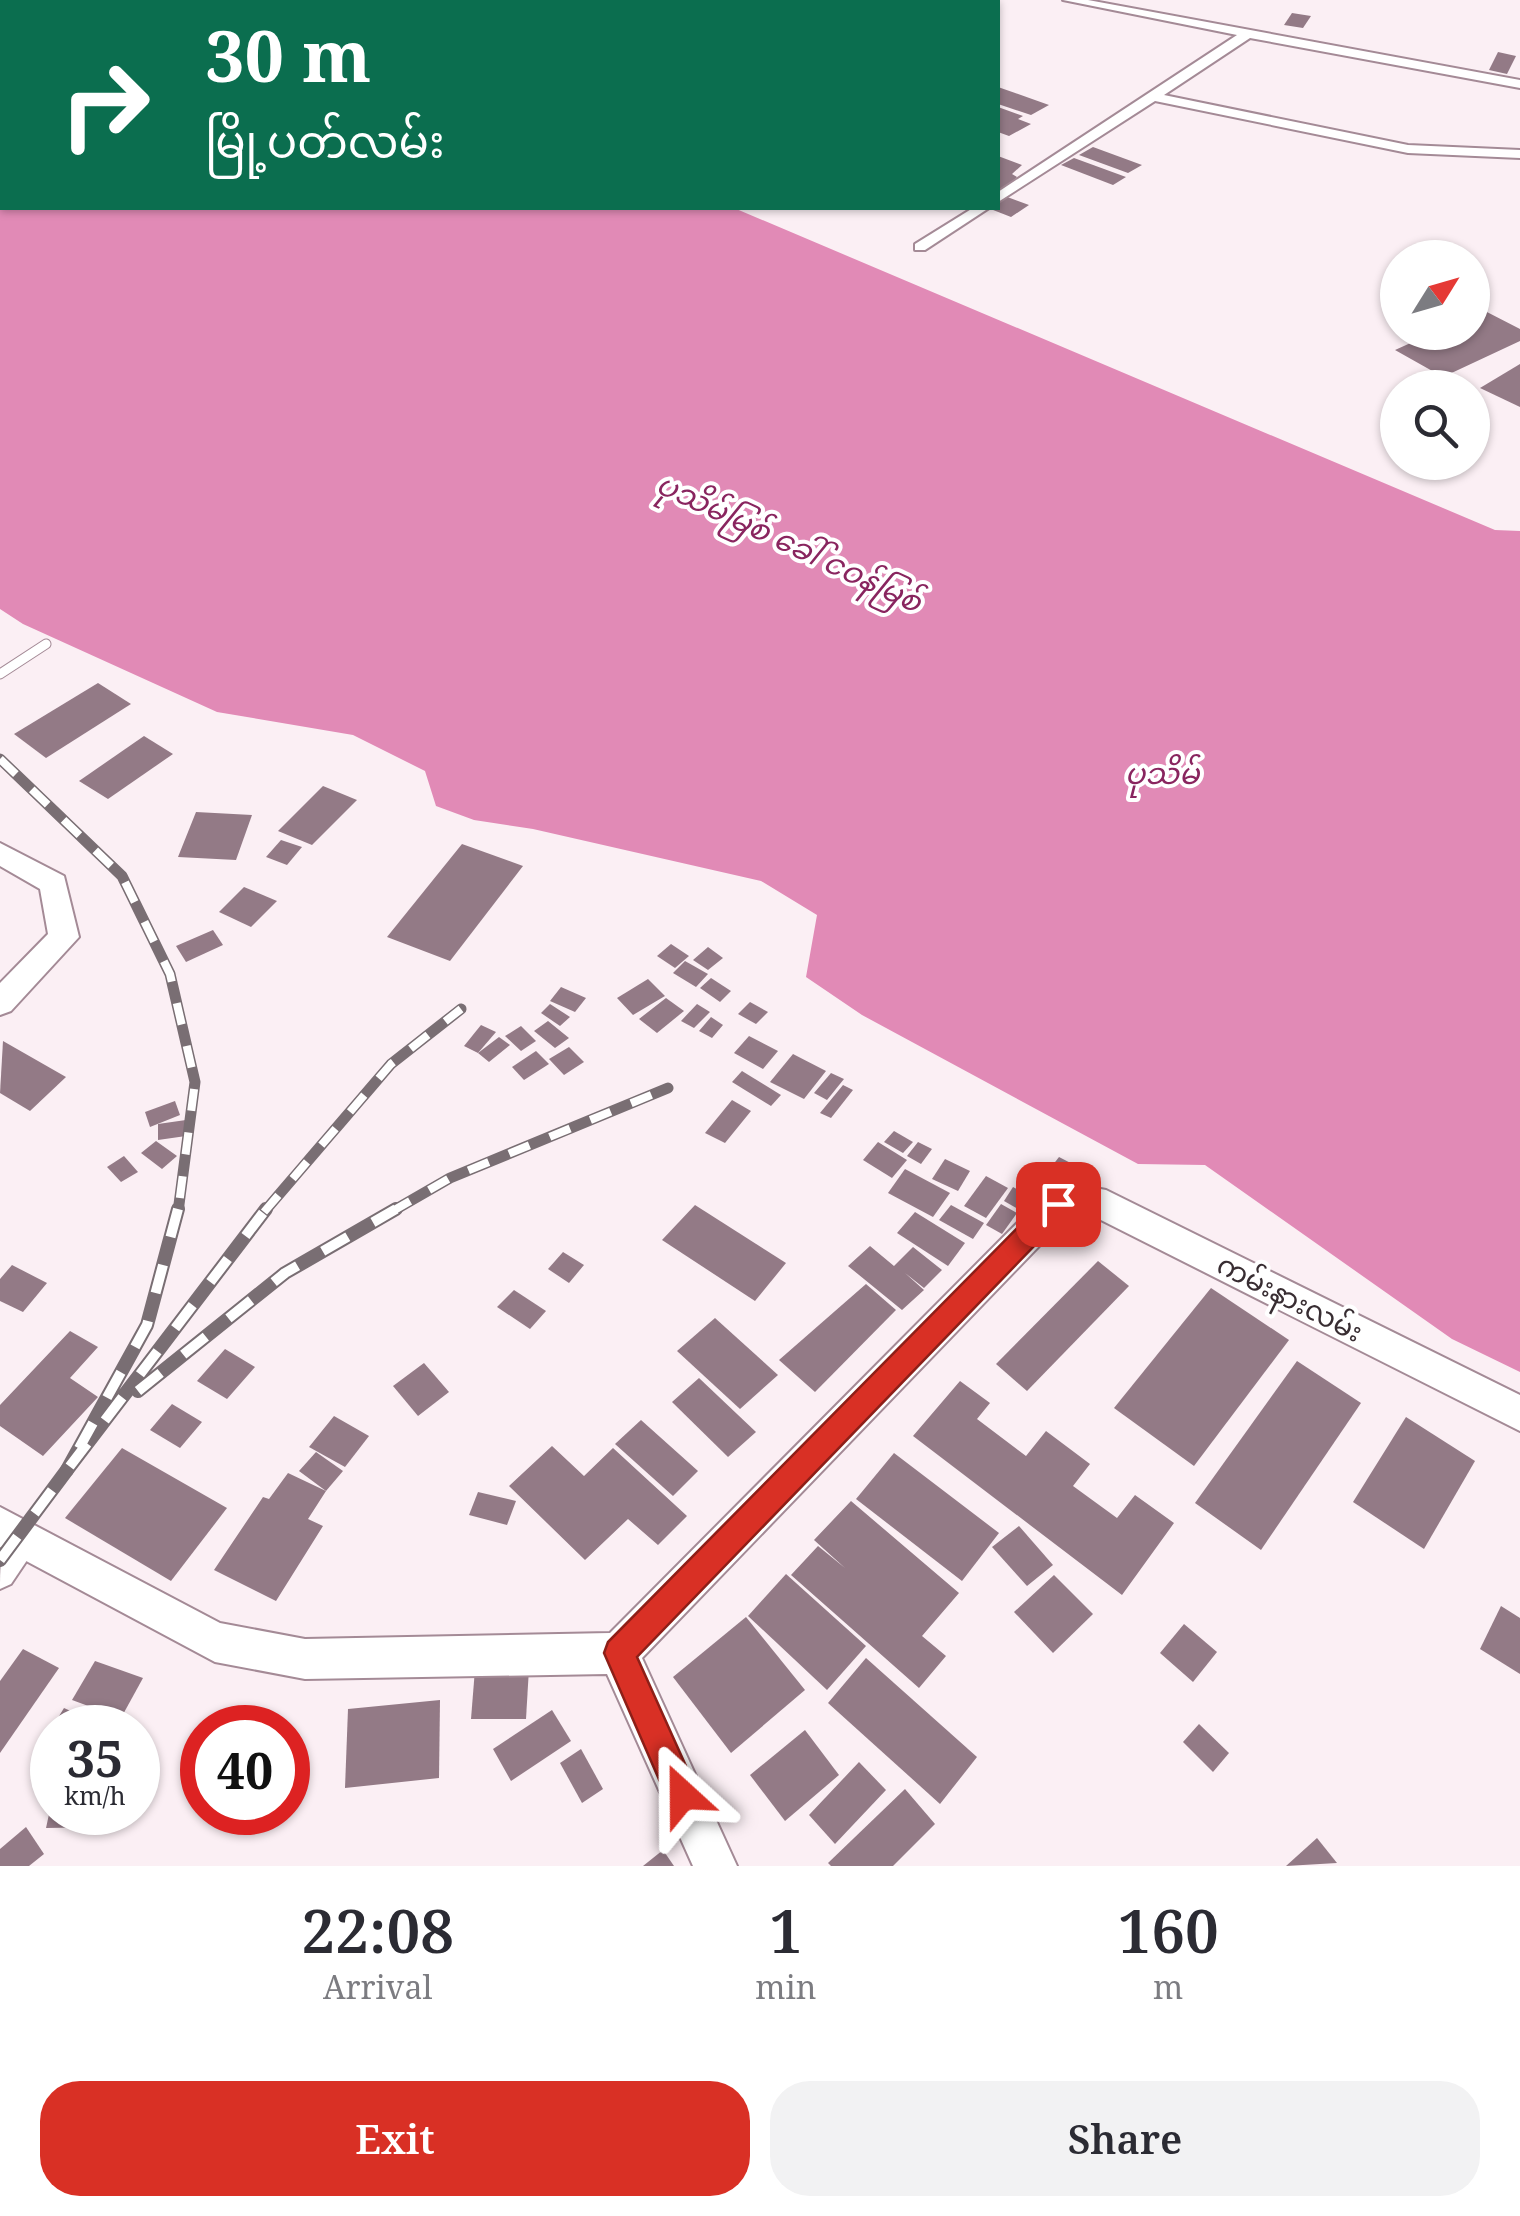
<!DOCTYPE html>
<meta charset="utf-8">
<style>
body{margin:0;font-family:"Noto Serif","Noto Sans Myanmar",serif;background:#f2f2f3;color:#2b2b33;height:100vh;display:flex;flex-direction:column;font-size:38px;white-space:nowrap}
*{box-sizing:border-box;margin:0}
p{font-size:32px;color:#7c7c81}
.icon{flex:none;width:55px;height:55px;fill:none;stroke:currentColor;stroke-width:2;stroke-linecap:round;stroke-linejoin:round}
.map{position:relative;height:1866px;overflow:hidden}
.panel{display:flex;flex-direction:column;background:#fff;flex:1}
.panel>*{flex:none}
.guide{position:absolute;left:0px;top:0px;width:1000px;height:210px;box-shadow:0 2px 8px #0004;background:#0b6e4f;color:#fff;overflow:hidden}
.needle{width:65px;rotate:53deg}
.fabs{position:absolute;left:1380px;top:240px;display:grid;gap:20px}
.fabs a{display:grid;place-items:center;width:110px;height:110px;border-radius:50%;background:#fff;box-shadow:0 2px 8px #0004;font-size:50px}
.speed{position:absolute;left:30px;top:1705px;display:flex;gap:20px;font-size:50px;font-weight:700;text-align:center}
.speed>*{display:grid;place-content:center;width:130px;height:130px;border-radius:50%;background:#fff;box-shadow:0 2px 8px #0004;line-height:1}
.speed small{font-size:25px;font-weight:400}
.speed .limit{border:15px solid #d22;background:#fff;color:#111}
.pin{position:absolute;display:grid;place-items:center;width:85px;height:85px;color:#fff;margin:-42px;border-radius:20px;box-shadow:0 5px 15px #0006}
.me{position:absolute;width:110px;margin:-55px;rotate:336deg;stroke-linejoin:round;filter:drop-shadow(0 0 8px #0008)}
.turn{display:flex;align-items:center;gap:35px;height:210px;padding:0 40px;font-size:45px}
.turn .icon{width:130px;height:130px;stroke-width:2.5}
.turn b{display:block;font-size:70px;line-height:85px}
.eta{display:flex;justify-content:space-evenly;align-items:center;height:170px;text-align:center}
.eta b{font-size:60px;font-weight:600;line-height:70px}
.action{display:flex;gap:20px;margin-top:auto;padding:20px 40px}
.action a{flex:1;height:115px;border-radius:40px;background:#d93025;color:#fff;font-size:40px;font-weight:600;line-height:115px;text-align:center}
.action a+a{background:#f2f2f3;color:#2b2b33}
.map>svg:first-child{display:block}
.water{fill:#e18ab6}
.building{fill:#937a86}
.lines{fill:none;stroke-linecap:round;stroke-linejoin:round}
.lane-casing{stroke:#a48a96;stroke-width:11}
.street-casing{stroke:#a48a96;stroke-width:4}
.secondary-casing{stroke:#a48a96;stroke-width:4}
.lane{stroke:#fff;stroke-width:9}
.street{fill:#fff;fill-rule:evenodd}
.secondary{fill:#fff;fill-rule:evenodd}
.rail-far1-casing{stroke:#796e73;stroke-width:11}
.rail-casing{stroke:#796e73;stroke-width:14}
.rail-far1{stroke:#fff;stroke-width:8;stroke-dasharray:22;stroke-linecap:butt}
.rail{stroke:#fff;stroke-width:10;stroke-dasharray:29;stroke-linecap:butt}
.route{fill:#d93025;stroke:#8d1f18;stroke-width:2.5}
.labels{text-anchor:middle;stroke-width:8;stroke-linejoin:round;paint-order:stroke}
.street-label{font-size:28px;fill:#382d32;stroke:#fff}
.water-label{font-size:30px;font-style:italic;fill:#89255f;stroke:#fff}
</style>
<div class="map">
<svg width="1520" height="1866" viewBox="0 0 1520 1866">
<rect width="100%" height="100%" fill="#fbeff4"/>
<polygon class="water" points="0,0 212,2 2,2 2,208 734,208 1495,530 1520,531 1520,1372 1452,1339 1205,1165 1138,1164 862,1015 806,977 817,915 761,881 533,829 474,820 436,806 425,771 353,735 217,712 23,624 0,609"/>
<g class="building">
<polygon points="1292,13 1311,16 1303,28 1284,25"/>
<polygon points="1498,52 1516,56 1507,74 1489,70"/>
<polygon points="998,87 1049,105 1031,115 998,104"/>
<polygon points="998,107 1023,116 1018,119 1031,124 1009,136 998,132"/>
<polygon points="1093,147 1142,165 1128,173 1079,155"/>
<polygon points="998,156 1022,165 1012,174 1017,177 1004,192 998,189"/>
<polygon points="1074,158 1126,177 1113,185 1061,165"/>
<polygon points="1002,195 1029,205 1011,217 988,208 998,208 998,198"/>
<polygon points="1485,311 1520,329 1520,341 1443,377 1395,350 1435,332 1472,332 1472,316"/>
<polygon points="1520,364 1520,407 1480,388"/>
<polygon points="98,683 131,704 46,758 14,734"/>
<polygon points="144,736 173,754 108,799 79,781"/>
<polygon points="323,786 357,800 312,845 278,831"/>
<polygon points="196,812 252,815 236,860 178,857"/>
<polygon points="281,840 302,847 287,865 266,857"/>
<polygon points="462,844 523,866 450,961 387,937"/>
<polygon points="244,887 277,901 251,927 219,912"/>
<polygon points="213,930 223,945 186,962 176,946"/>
<polygon points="671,944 689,956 675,968 657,956"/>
<polygon points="708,947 723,958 708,970 693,960"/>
<polygon points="685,961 708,974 696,987 673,973"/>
<polygon points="711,978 731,991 720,1002 700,988"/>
<polygon points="648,979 665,996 633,1015 617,998"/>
<polygon points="561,987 586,998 575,1012 550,1001"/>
<polygon points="666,998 684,1011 657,1033 639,1019"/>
<polygon points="750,1002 768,1012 756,1024 738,1014"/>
<polygon points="550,1004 570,1017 560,1026 541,1013"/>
<polygon points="697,1004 710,1012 694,1028 681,1021"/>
<polygon points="711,1017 723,1025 712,1038 699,1031"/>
<polygon points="548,1021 569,1038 555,1048 534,1031"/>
<polygon points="481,1025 496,1032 478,1053 464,1046"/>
<polygon points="521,1026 536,1041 521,1051 505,1036"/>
<polygon points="749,1036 778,1051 763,1069 734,1053"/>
<polygon points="499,1037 510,1045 489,1062 478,1053"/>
<polygon points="3,1041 66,1077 30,1111 0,1093"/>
<polygon points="569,1047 584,1062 564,1075 549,1059"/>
<polygon points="536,1051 549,1064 524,1080 512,1067"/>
<polygon points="793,1054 826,1071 804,1099 770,1082"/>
<polygon points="742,1071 781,1095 771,1106 732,1082"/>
<polygon points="831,1073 844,1079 827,1100 814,1093"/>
<polygon points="843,1085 853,1090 831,1118 820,1113"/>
<polygon points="732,1100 751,1111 725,1143 705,1133"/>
<polygon points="175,1101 180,1115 150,1127 145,1112"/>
<polygon points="186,1120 186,1136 158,1140 158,1124"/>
<polygon points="894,1131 913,1142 903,1153 884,1142"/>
<polygon points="156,1141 177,1156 162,1169 141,1153"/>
<polygon points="878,1142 907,1160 892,1178 863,1160"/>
<polygon points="918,1142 932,1149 921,1164 907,1156"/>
<polygon points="124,1156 138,1172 121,1182 107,1167"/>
<polygon points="1059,1157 1086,1171 1072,1190 1045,1175"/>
<polygon points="945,1159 970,1171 958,1191 932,1179"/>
<polygon points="905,1169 950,1193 933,1217 888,1193"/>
<polygon points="986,1176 1008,1188 986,1218 964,1206"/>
<polygon points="1013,1187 1029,1196 1020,1210 1004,1201"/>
<polygon points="1001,1204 1017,1213 1002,1234 986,1225"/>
<polygon points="695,1205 786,1263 755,1301 662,1240"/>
<polygon points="951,1205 984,1223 973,1239 939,1220"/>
<polygon points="915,1212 965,1243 948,1266 897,1233"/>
<polygon points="870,1246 894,1266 913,1247 942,1270 924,1288 905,1273 924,1290 902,1310 848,1266"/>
<polygon points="563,1252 584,1265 569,1283 548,1269"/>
<polygon points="1098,1261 1129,1286 1027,1391 996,1364"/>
<polygon points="12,1265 47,1283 23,1312 0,1301 0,1279"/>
<polygon points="866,1284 896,1310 815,1392 779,1360"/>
<polygon points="1211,1288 1289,1340 1194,1466 1114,1408"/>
<polygon points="514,1290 546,1311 530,1329 497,1307"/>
<polygon points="715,1318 778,1375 740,1409 677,1351"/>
<polygon points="70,1331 98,1347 70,1378 98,1397 43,1456 0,1426 0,1405"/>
<polygon points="225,1349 255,1367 227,1399 197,1381"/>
<polygon points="1297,1361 1361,1403 1261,1550 1195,1503"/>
<polygon points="424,1363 449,1392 418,1416 393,1386"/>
<polygon points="699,1378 756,1432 728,1457 672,1402"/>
<polygon points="960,1381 990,1403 977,1419 1026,1456 1046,1431 1090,1464 1073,1486 1117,1518 1135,1495 1174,1523 1122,1595 913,1436"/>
<polygon points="172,1404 202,1422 180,1448 150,1430"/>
<polygon points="334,1416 369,1436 345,1467 309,1447"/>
<polygon points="1406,1417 1475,1461 1424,1549 1353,1502"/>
<polygon points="641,1420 698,1471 673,1496 615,1444"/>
<polygon points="552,1446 584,1476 613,1448 687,1516 658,1545 628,1519 585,1560 509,1486"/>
<polygon points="122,1448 227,1508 171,1581 65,1518"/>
<polygon points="316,1452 343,1471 326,1491 299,1471"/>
<polygon points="894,1453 999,1533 962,1581 856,1499"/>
<polygon points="288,1473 326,1491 308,1519 323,1526 276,1601 214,1570 263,1497 269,1499"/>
<polygon points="478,1492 516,1501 507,1525 469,1515"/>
<polygon points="851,1501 959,1593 922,1636 946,1656 919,1688 791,1575 818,1546 845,1568 814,1540"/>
<polygon points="1019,1526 1053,1565 1027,1586 992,1547"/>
<polygon points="786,1574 866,1646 827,1690 748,1616"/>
<polygon points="1054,1575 1093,1614 1053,1653 1014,1612"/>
<polygon points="1501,1606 1520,1618 1520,1674 1480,1649"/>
<polygon points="746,1617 805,1690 731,1753 673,1677"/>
<polygon points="1184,1624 1217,1652 1193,1682 1160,1653"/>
<polygon points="23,1649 59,1668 0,1753 0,1681"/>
<polygon points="866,1658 977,1757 940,1804 828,1703"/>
<polygon points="95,1661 143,1678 121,1718 72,1700"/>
<polygon points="529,1668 526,1719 471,1719 475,1669"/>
<polygon points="440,1700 439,1778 345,1788 348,1709"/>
<polygon points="64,1708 108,1728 52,1728 52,1753 40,1747"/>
<polygon points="552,1710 571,1741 511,1781 493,1749"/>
<polygon points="1199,1724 1229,1753 1213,1772 1183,1742"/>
<polygon points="805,1730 839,1775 785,1821 750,1775"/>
<polygon points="581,1749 603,1789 582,1803 560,1763"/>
<polygon points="859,1762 886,1790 835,1844 809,1815"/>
<polygon points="905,1789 935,1824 893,1866 831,1866 828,1863"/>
<polygon points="51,1805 52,1812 108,1812 106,1827 46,1828"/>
<polygon points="26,1827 44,1854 29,1866 0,1866 0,1849"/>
<polygon points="1317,1838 1337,1863 1286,1866"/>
<polygon points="663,1850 674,1866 643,1866"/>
</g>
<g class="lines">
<defs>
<polyline id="lane" points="0,674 46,644"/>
<g id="street">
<polygon points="1063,0 1088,0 1520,80 1520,88 1250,38 1164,95 1408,145 1520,150 1520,158 1408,153 1155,101 998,202 998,192 1237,35"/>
<polygon points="973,208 989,208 925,250 915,250 915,244"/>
<path d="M25 1527 35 1531 40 1541 11 1584 0 1589C0 1563 0 1538 25 1527Z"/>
</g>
<g id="secondary">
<polygon points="0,843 64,876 79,937 11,1011 0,1015 0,983 48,934 40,889 0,866"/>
<polygon points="1074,1184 1106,1190 1520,1395 1520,1431 1089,1214 1069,1215 642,1658 737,1866 693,1866 607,1674 305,1679 215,1662 0,1547 0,1507 220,1623 305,1639 610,1633 1045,1195"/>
</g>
</defs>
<use href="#lane" class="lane-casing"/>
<use href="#street" class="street-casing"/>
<use href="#secondary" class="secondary-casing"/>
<use href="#lane" class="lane"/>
<use href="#street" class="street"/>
<use href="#secondary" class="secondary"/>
<defs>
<g id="rail-far1">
<polyline points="0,759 122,876 170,974 195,1082 178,1212"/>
<polyline points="264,1212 391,1064 461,1009"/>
<polyline points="391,1212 450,1178 668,1088"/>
</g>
<g id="rail">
<polyline points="178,1209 147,1325 67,1470 266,1209"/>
<polyline points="138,1391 285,1273 396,1209"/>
<polyline points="0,1560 67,1470"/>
</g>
</defs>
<use href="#rail-far1" class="rail-far1-casing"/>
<use href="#rail" class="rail-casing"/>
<use href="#rail-far1" class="rail-far1"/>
<use href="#rail" class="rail"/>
</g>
<polygon class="route" points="1058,1194 1067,1197 1070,1204 1067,1212 637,1657 699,1795 695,1807 683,1811 671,1807 604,1653 608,1642 1048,1197"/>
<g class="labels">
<g class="street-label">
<text transform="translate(1290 1298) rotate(27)" y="10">ကမ်းနားလမ်း</text>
</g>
<g class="water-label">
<text transform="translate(789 543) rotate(25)" y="10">ပုသိမ်မြစ် ခေါ် ငဝန်မြစ်</text>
<text x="1162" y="784">ပုသိမ်</text>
</g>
</g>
</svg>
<div class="fabs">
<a><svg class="needle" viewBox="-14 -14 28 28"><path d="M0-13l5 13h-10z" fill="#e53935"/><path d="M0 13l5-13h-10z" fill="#7c7c81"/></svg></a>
<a><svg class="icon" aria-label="search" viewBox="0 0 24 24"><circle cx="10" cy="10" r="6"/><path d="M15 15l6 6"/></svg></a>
</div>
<div class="speed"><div>35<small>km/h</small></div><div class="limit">40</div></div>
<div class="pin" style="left:1058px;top:1204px;background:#d93025"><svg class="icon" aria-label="arrive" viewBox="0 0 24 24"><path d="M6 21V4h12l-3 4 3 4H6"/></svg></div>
<svg class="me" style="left:683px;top:1795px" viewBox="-20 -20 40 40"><path d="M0-17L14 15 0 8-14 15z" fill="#d93025" stroke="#fff" stroke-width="4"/></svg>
<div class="guide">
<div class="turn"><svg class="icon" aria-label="right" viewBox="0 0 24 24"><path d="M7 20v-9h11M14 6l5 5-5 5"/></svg><div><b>30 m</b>မြို့ပတ်လမ်း</div></div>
</div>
</div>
<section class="panel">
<div class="eta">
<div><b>22:08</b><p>Arrival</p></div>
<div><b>1</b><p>min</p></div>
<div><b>160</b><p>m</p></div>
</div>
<div class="action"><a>Exit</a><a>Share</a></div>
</section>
